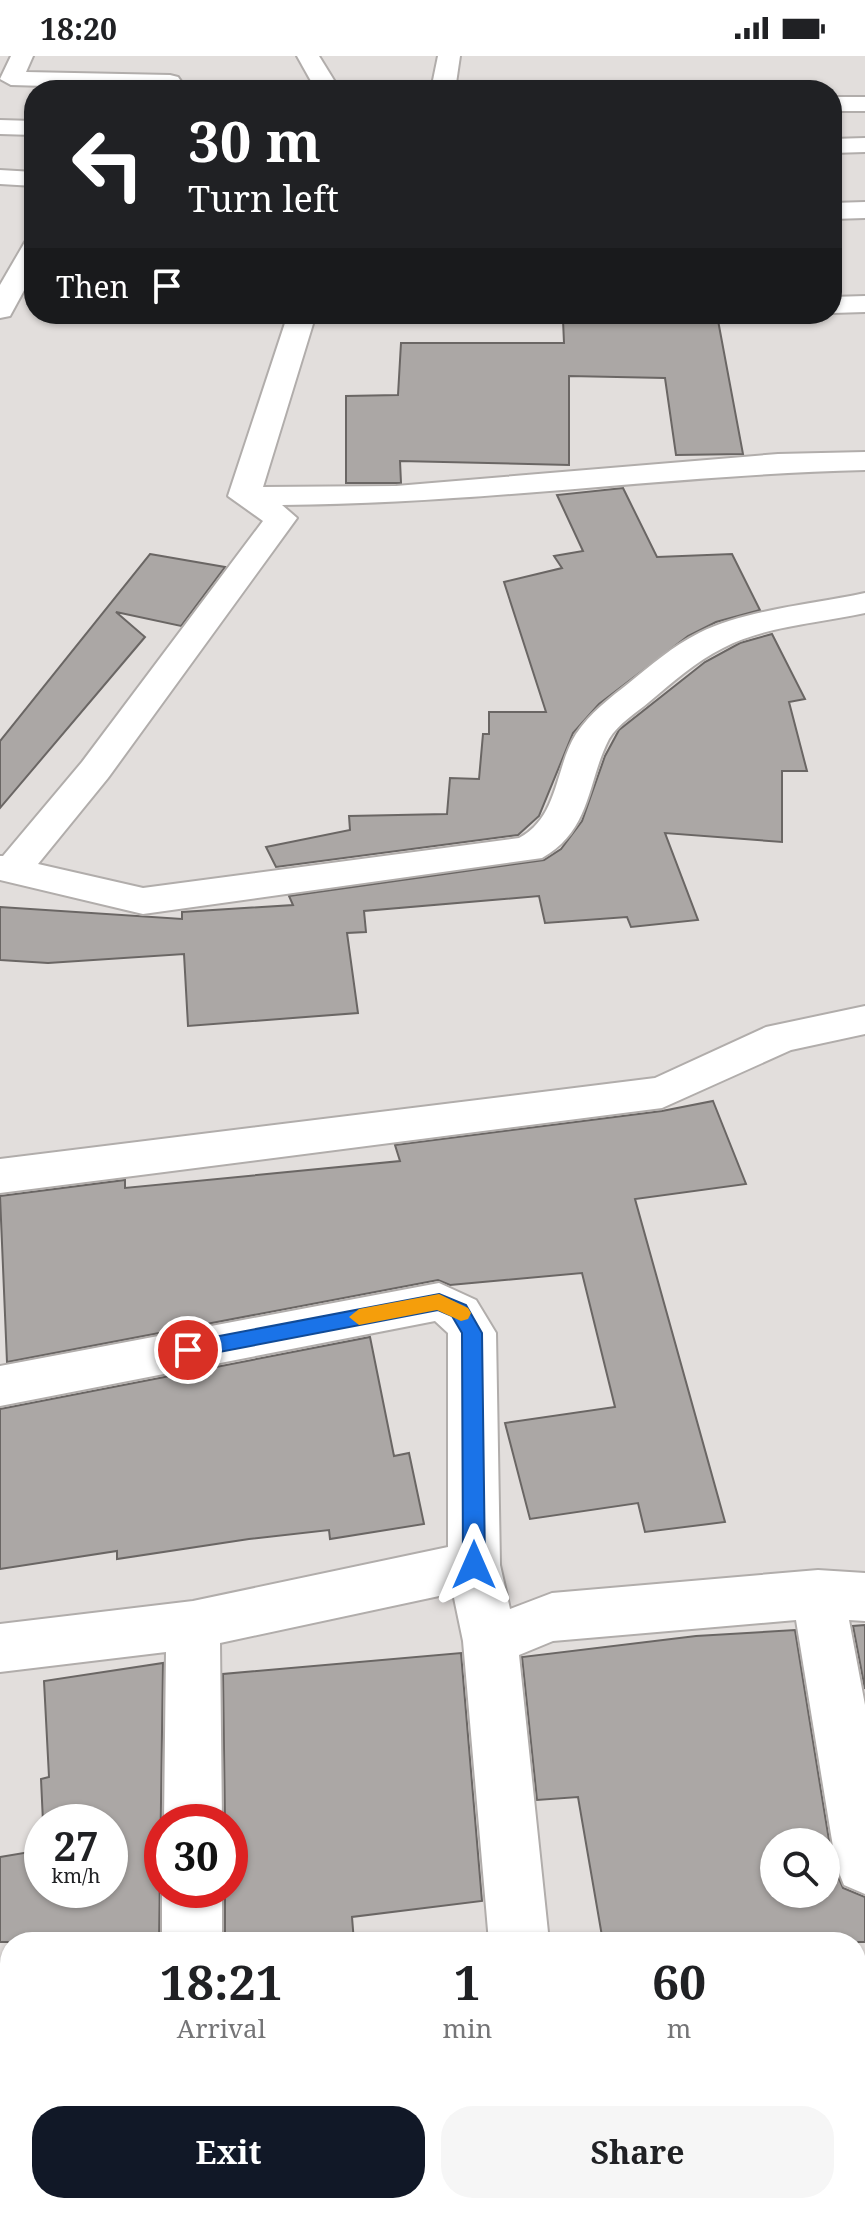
<!DOCTYPE html>
<style>
body{margin:0;font-family:"Noto Serif",serif;background:#f6f6f6;color:#202124;height:100vh;display:flex;flex-direction:column;font-size:30px;white-space:nowrap}
*{box-sizing:border-box;margin:0}
p{font-size:26px;color:#757577}
.icon{flex:none;width:44px;height:44px;fill:none;stroke:currentColor;stroke-width:2;stroke-linecap:round;stroke-linejoin:round}
.map{position:relative;flex:1;overflow:hidden}
.drawer{position:absolute;left:0px;top:1876px;width:866px;height:282px;display:flex;flex-direction:column;background:#fff;border-radius:32px 32px 0 0;box-shadow:0 2px 6px #0004}
.drawer>*{flex:none}
.hud{position:absolute;left:24px;top:24px;width:818px;height:244px;border-radius:32px;box-shadow:0 2px 6px #0004;background:#202124;color:#fff;overflow:hidden}
.tools{position:absolute;left:760px;top:1772px;display:grid;gap:16px}
.tools a{display:grid;place-items:center;width:80px;height:80px;border-radius:50%;background:#fff;box-shadow:0 2px 6px #0004;font-size:40px}
.speed{position:absolute;left:24px;top:1748px;display:flex;gap:16px;font-size:40px;font-weight:700;text-align:center}
.speed>*{display:grid;place-content:center;width:104px;height:104px;border-radius:50%;background:#fff;box-shadow:0 2px 6px #0004;line-height:1}
.speed small{font-size:20px;font-weight:400}
.speed .limit{border:12px solid #d22;background:#fff;color:#111}
.pin{position:absolute;display:grid;place-items:center;width:68px;height:68px;color:#fff;margin:-34px;border:4px solid #fff;border-radius:50%;box-shadow:0 2px 8px #0007}
.me{position:absolute;width:88px;margin:-44px;rotate:0deg;stroke-linejoin:round;filter:drop-shadow(0 0 6px #0008)}
.turn{display:flex;align-items:center;gap:28px;height:168px;padding:0 32px;font-size:36px}
.turn .icon{width:104px;height:104px;stroke-width:2.5}
.turn b{display:block;font-size:56px;line-height:68px}
.then{display:flex;align-items:center;height:76px;padding:0 32px;background:#0003;gap:16px;font-size:30px}
.eta{display:flex;justify-content:space-evenly;align-items:center;height:136px;text-align:center}
.eta b{font-size:48px;font-weight:700;line-height:56px}
.cta{display:flex;gap:16px;margin-top:auto;padding:16px 32px}
.cta a{flex:1;height:92px;border-radius:32px;background:#111827;color:#fff;font-size:32px;font-weight:700;line-height:92px;text-align:center}
.cta a+a{background:#f6f6f6;color:#202124}
.status{display:flex;justify-content:space-between;align-items:center;height:56px;padding:0 40px;background:#fff;direction:ltr}
.status svg{height:22px;fill:currentColor}
.map>svg:first-child{display:block}
.building{fill:#aba7a5;stroke:#6a6664;stroke-width:2;fill-rule:evenodd}
.lines{fill:none;stroke-linecap:round;stroke-linejoin:round}
.minor-casing{stroke:#b1adab;stroke-width:4}
.minor{fill:#fff;fill-rule:evenodd}
.route{fill:#1a73e8;stroke:#114b97;stroke-width:2}
.slow{fill:#f59e0b}
</style>
<div class="status"><b>18:20</b><svg viewBox="0 0 49 12"><path d="M0 12V9h3v3zM5 12V6h3v6zM10 12V3h3v9zM15 12V0h3v12zM26 1h20v11H26zM47 4h2v5h-2z"/></svg></div>
<div class="map">
<svg width="865" height="2157" viewBox="0 0 865 2157">
<rect width="100%" height="100%" fill="#e2dedc"/>
<g class="building">
<polygon points="614,258 717,259 743,398 676,399 665,322 569,320 569,409 400,405 401,427 346,427 346,340 398,339 401,287 564,287 563,264 614,265"/>
<polygon points="623,432 657,501 732,498 760,554 716,566 688,580 599,648 573,677 539,760 518,779 276,811 266,791 350,774 349,760 447,758 450,722 479,723 483,678 489,678 489,656 546,656 504,526 562,512 554,500 583,495 557,439"/>
<polygon points="150,498 225,511 181,570 116,556 145,581 0,752 0,685"/>
<polygon points="772,578 805,643 789,646 807,715 782,715 782,786 665,777 698,864 631,871 627,861 545,867 539,840 364,855 366,876 347,877 358,957 188,970 184,898 48,907 0,904 0,851 182,863 182,856 293,849 289,840 544,804 561,793 582,765 605,700 619,674 705,606 740,587"/>
<polygon points="713,1045 746,1128 635,1143 725,1466 645,1476 638,1447 530,1463 505,1367 615,1351 582,1217 450,1229 438,1224 7,1306 0,1140 125,1124 125,1132 400,1105 395,1089 662,1055"/>
<polygon points="370,1281 394,1400 409,1397 424,1468 330,1483 329,1474 249,1483 117,1503 117,1495 0,1513 0,1353"/>
<polygon points="865,1569 865,1633 853,1570"/>
<path d="M795 1574 833 1809 843 1832 865 1841V1886H603L578 1741 537 1744 522 1601 696 1580ZM774 1786H826V1838H774Z"/>
<polygon points="461,1597 482,1845 352,1861 354,1886 225,1886 225,1834 230,1834 230,1766 225,1766 223,1618"/>
<polygon points="163,1607 159,1886 0,1886 0,1801 42,1794 42,1790 42,1834 110,1834 110,1766 43,1766 41,1723 49,1721 44,1625"/>
</g>
<g class="lines">
<defs>
<g id="minor">
<polygon points="11,0 33,0 26,16 170,19 178,21 187,34 11,29 0,23"/>
<polygon points="297,0 319,0 340,34 316,34"/>
<polygon points="438,0 460,0 455,34 431,34"/>
<rect x="832" y="41" width="33" height="14"/>
<polygon points="0,64 34,65 34,79 0,78"/>
<polygon points="865,82 865,96 832,97 832,83"/>
<polygon points="0,114 34,116 34,130 0,128"/>
<polygon points="865,146 865,162 832,163 832,147"/>
<polygon points="34,184 34,216 10,260 0,262 0,229 25,186"/>
<polygon points="865,240 865,256 832,257 832,241"/>
<path d="M288 258H316L263 431 396 430 778 398 865 396V414C670 419 477 448 282 449L297 462 108 722 38 808 143 832 519 782C559 761 555 711 576 678 590 657 610 642 629 627 651 609 673 590 699 577 744 554 814 548 865 537V557C820 567 764 570 723 592 695 606 673 626 649 646 636 657 618 668 609 683 587 725 592 774 542 802L143 858 0 824V800H3L82 706 263 465 228 440Z"/>
<polygon points="865,950 865,978 791,994 662,1052 0,1137 0,1103 655,1022 766,971"/>
<polygon points="439,1227 476,1244 496,1277 500,1509 510,1553 552,1537 818,1514 865,1517 865,1565 849,1564 865,1649 865,1838 844,1829 836,1809 796,1564 553,1585 519,1599 549,1886 489,1886 463,1585 453,1537 220,1587 222,1766 164,1766 166,1596 0,1616 0,1568 193,1545 448,1491 448,1277 435,1265 0,1350 0,1310"/>
<rect x="162" y="1834" width="60" height="52"/>
<rect x="158" y="2148" width="66" height="9"/>
<polygon points="511,2148 577,2148 578,2157 512,2157"/>
</g>
</defs>
<use href="#minor" class="minor-casing"/>
<use href="#minor" class="minor"/>
</g>
<polygon class="route" points="439,1238 466,1249 482,1277 485,1509 482,1516 466,1516 463,1509 462,1277 452,1260 438,1254 188,1302 178,1294 188,1286"/>
<polygon class="slow" points="439,1238 468,1252 471,1257 468,1263 461,1265 437,1254 359,1269 349,1261 359,1253"/>
</svg>
<div class="tools">
<a><svg class="icon" aria-label="search" viewBox="0 0 24 24"><circle cx="10" cy="10" r="6"/><path d="M15 15l6 6"/></svg></a>
</div>
<div class="speed"><div>27<small>km/h</small></div><div class="limit">30</div></div>
<div class="pin" style="left:188px;top:1294px;background:#d93025"><svg class="icon" aria-label="arrive" viewBox="0 0 24 24"><path d="M6 21V4h12l-3 4 3 4H6"/></svg></div>
<svg class="me" style="left:474px;top:1509px" viewBox="-20 -20 40 40"><path d="M0-17L14 15 0 8-14 15z" fill="#1a73e8" stroke="#fff" stroke-width="4"/></svg>
<div class="hud">
<div class="turn"><svg class="icon" aria-label="left" viewBox="0 0 24 24"><path d="M17 20v-9H6M10 6l-5 5 5 5"/></svg><div><b>30 m</b>Turn left</div></div>
<div class="then">Then<svg class="icon" aria-label="arrive" viewBox="0 0 24 24"><path d="M6 21V4h12l-3 4 3 4H6"/></svg></div>
</div>
<section class="drawer">
<div class="eta">
<div><b>18:21</b><p>Arrival</p></div>
<div><b>1</b><p>min</p></div>
<div><b>60</b><p>m</p></div>
</div>
<div class="cta"><a>Exit</a><a>Share</a></div>
</section>
</div>
